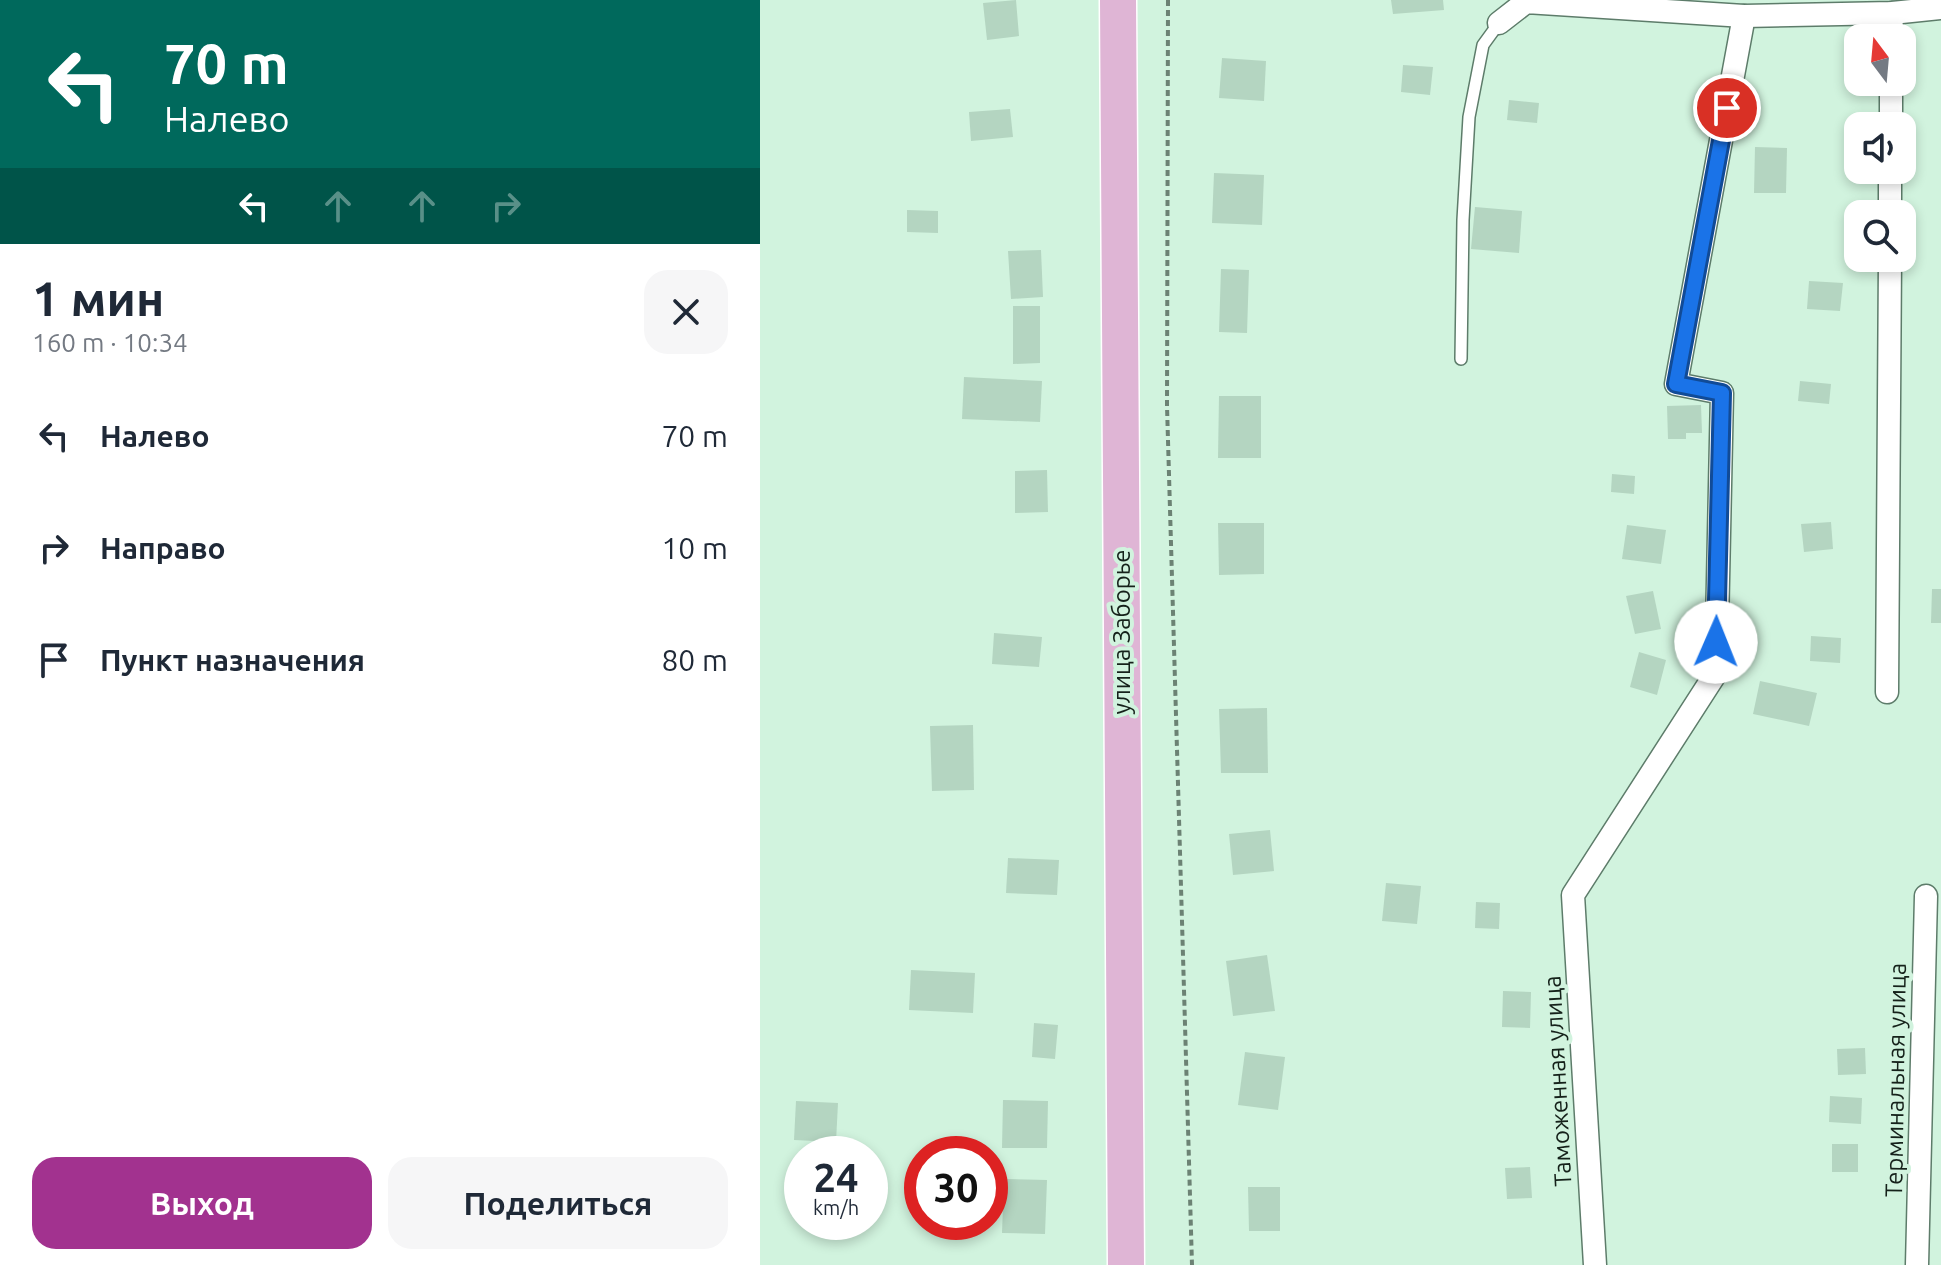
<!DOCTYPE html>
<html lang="ru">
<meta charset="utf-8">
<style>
body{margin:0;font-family:Ubuntu,sans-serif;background:#f6f6f7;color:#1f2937;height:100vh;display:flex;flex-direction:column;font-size:30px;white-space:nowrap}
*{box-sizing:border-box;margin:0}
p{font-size:26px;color:#747a83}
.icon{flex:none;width:44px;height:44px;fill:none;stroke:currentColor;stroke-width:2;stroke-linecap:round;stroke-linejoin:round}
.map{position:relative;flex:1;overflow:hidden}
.drawer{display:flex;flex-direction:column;background:#fff;width:760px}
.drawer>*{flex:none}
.guide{background:#00695c;color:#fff;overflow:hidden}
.needle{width:52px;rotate:344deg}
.buttons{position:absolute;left:1084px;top:24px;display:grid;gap:16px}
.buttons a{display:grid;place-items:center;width:72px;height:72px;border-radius:16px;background:#fff;box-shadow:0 4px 12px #0003;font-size:40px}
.speed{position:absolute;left:24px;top:1136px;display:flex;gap:16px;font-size:40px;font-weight:700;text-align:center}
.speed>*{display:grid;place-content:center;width:104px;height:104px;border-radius:50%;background:#fff;box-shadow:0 4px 12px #0003;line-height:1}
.speed small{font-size:20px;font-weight:400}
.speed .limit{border:12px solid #d22;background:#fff;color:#111}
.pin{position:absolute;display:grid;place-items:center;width:68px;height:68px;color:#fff;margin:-34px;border:4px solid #fff;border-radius:50%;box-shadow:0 2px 8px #0007}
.me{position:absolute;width:88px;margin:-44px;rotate:1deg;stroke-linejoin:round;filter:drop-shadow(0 0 6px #0008)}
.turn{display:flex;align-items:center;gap:28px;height:168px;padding:0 32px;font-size:36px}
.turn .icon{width:104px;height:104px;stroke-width:2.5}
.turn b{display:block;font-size:56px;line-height:68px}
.lanes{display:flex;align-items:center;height:76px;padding:0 32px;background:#0003;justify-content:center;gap:40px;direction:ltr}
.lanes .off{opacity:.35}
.round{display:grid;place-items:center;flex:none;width:84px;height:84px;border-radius:24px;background:#f6f6f7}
.headline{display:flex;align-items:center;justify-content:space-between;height:136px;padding:0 32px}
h1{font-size:48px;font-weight:700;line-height:60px}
.cta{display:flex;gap:16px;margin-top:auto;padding:16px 32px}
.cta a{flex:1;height:92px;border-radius:24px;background:#a2328f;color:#fff;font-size:32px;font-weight:700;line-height:92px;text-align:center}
.cta a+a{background:#f6f6f7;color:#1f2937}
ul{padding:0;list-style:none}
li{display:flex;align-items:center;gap:24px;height:112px;padding:0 32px}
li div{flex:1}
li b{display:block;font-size:30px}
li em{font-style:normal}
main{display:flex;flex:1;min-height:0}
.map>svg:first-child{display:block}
.building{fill:#b4d5c1}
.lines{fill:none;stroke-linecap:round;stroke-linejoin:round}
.service-casing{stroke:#5d7c6a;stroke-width:14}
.minor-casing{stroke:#5d7c6a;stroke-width:25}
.primary-casing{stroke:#fff;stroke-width:39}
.path{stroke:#6c8274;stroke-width:4;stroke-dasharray:6 4;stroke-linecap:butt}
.service{stroke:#fff;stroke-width:11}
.minor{stroke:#fff;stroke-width:22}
.primary{stroke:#dfb5d5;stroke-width:36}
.route-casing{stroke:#114b97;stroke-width:20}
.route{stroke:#1a73e8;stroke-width:14}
.labels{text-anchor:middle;stroke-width:8;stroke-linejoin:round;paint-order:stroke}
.street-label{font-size:24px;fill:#15211a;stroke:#d1f3de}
</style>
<main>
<section class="drawer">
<div class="guide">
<div class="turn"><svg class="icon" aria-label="left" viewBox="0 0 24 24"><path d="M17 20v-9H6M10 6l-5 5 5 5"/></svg><div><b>70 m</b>Налево</div></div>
<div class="lanes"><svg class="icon" aria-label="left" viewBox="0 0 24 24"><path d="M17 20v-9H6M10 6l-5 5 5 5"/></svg><svg class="icon off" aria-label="ahead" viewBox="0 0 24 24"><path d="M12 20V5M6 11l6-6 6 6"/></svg><svg class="icon off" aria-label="ahead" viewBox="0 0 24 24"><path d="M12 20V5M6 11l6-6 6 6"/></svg><svg class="icon off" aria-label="right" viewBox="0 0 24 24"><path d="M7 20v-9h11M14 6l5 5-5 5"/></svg></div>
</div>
<div class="headline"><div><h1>1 мин</h1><p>160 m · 10:34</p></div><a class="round"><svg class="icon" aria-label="close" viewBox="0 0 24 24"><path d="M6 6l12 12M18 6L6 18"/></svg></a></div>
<ul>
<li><svg class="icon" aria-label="left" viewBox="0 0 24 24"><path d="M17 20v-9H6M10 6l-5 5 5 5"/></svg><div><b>Налево</b></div><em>70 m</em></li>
<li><svg class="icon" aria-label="right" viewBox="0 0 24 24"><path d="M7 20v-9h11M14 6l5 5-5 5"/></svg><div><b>Направо</b></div><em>10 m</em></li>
<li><svg class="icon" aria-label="arrive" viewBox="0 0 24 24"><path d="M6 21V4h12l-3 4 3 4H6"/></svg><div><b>Пункт назначения</b></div><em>80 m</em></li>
</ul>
<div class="cta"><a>Выход</a><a>Поделиться</a></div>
</section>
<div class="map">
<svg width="1181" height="1265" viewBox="0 0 1181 1265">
<rect width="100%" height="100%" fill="#d1f3de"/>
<g class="building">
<polygon points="256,0 259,36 227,40 223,3"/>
<polygon points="631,0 683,0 684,10 633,14"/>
<polygon points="462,58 506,61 504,101 459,98"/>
<polygon points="643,65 673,67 670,95 641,92"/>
<polygon points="749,100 779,103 777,123 747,120"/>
<polygon points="250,109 253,137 211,141 209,112"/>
<polygon points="995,147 1027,148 1026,193 994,193"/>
<polygon points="454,173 504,175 502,225 452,223"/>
<polygon points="715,207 762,211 759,253 711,249"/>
<polygon points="147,210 178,211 178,233 147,232"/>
<polygon points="281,250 283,297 251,299 248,251"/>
<polygon points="461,269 489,270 487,333 459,332"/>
<polygon points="1049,281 1083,283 1080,311 1047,309"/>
<polygon points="253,306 280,306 280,363 253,364"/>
<polygon points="204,377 282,381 280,422 202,419"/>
<polygon points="1040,381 1071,384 1069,404 1038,401"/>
<polygon points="459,396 501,396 501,458 458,458"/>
<polygon points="941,405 942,433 926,433 926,439 908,439 907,406"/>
<polygon points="287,470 288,512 255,513 255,471"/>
<polygon points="852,474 875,476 874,494 851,492"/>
<polygon points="1071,522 1073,549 1044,552 1041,524"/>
<polygon points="458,523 504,523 504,574 459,575"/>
<polygon points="867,525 906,530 901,564 862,559"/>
<polygon points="1172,589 1181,589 1181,623 1171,623"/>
<polygon points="893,591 901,629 875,634 866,596"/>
<polygon points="234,633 282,637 279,667 232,664"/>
<polygon points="1051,636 1081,638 1080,663 1050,661"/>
<polygon points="879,652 906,660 897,695 870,687"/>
<polygon points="1000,681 1057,693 1049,726 993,714"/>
<polygon points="507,708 508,773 461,773 459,709"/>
<polygon points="213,725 214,790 172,791 170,726"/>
<polygon points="510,830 514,871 473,875 469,834"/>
<polygon points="248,858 299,860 297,895 246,893"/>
<polygon points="626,883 661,886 657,924 622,921"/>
<polygon points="716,902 740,903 739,929 715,928"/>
<polygon points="507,955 515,1011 473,1016 466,961"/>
<polygon points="151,970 215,973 213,1013 149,1010"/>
<polygon points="743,991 771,992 770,1028 742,1027"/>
<polygon points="274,1023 298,1025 295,1059 272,1057"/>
<polygon points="1105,1048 1106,1074 1078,1075 1077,1049"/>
<polygon points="485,1052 525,1057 518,1110 478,1105"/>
<polygon points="1070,1096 1102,1098 1101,1124 1069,1122"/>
<polygon points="243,1100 288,1101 287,1148 242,1148"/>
<polygon points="36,1101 78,1103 76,1142 34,1140"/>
<rect x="1072" y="1144" width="26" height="28"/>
<polygon points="770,1167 772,1198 747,1199 745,1168"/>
<polygon points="244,1179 287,1180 285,1234 242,1233"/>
<polygon points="488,1187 520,1187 520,1231 489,1231"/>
</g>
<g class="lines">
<defs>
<polyline id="service" points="701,359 703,220 709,117 723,45 739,23"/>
<g id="minor">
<polyline points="739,23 766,2 984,16 1132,13 1181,8"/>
<polyline points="1131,38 1132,13"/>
<polyline points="1131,126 1131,82"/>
<polyline points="1130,214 1130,170"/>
<polyline points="1127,692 1130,258"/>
<polyline points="835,1265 813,895 956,673 962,393 916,384 984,16"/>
<polyline points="1157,1265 1166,896"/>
</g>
<polyline id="primary" points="358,0 366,1265"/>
</defs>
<use href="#service" class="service-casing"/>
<use href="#minor" class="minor-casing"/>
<use href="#primary" class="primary-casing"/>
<polyline class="path" points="408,0 407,406 432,1265"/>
<use href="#service" class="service"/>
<use href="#minor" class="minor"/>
<use href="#primary" class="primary"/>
</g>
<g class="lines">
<defs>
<polyline id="route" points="956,642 962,393 916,384 967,108"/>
</defs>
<use href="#route" class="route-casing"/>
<use href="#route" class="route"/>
</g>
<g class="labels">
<g class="street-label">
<text transform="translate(362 632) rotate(-90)" y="8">улица Заборье</text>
<text transform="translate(1136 1080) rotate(-89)" y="8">Терминальная улица</text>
<text transform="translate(798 1081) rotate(-93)" y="8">Таможенная улица</text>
</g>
</g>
</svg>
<div class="buttons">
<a><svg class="needle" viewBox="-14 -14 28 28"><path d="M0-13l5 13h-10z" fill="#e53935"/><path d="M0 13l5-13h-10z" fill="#747a83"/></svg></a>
<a><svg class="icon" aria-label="sound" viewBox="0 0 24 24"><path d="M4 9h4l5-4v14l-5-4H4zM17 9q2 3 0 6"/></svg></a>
<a><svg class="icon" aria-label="search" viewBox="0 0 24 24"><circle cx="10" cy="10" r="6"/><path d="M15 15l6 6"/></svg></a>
</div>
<div class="speed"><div>24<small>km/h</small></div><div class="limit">30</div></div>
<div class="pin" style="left:967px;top:108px;background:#d93025"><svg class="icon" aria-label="arrive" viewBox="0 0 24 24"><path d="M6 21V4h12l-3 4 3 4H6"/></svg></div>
<svg class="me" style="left:956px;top:642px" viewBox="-20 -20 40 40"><circle r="19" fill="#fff"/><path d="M0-13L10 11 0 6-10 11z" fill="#1a73e8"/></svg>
</div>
</main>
